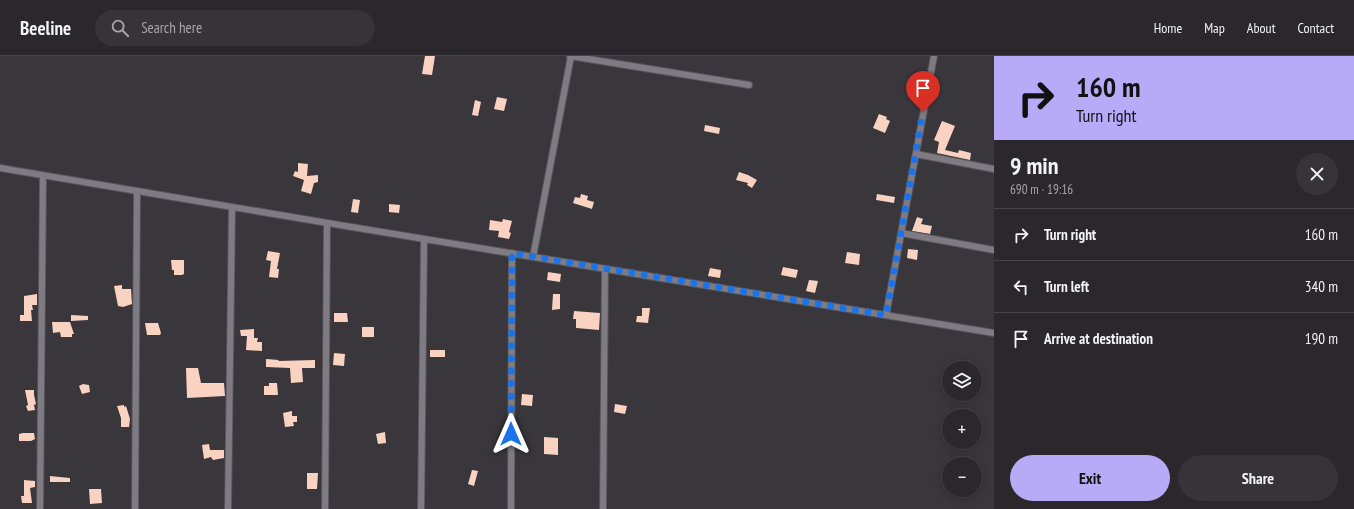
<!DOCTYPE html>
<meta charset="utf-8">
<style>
body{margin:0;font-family:"PT Sans Narrow",sans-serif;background:#373439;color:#f1f3f6;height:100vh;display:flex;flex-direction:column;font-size:15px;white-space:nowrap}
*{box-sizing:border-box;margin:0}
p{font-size:13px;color:#a6a6aa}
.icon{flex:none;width:22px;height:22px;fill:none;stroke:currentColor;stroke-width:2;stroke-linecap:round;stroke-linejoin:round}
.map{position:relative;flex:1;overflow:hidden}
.panel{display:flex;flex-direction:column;background:#2b282d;width:360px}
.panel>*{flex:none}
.hud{background:#b7abf8;color:#111;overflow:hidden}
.fabs{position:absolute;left:942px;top:305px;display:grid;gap:8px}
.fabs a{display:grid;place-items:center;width:40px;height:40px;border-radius:50%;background:#2b282d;box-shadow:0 2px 10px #0003,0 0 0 1px #474449;font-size:20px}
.pin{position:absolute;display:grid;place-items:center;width:34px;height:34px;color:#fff;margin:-41px -17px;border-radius:50% 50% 50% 0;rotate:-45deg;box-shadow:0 0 4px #0007}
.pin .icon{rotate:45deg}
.me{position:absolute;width:44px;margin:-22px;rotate:0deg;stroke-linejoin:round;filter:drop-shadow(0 0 3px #0008)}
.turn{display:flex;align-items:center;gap:14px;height:84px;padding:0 16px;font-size:18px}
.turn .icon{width:52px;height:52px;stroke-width:2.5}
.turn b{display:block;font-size:28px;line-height:34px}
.round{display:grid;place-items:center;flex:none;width:42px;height:42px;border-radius:21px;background:#373439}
.overview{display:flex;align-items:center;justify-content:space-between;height:68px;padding:0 16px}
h1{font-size:24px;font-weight:800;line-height:30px}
.cta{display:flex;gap:8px;margin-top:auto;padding:8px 16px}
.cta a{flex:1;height:46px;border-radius:24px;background:#b7abf8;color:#111;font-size:16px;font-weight:800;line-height:46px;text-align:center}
.cta a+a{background:#373439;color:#f1f3f6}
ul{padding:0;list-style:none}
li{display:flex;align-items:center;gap:12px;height:52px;padding:0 16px;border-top:1px solid #474449}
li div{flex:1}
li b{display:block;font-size:15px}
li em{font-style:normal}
header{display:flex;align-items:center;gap:24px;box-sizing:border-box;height:56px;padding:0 20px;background:#2b282d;border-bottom:1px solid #474449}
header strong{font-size:19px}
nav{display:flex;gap:22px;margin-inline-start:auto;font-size:14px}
.search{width:280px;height:36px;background:#373439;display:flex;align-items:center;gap:10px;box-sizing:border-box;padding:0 14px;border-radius:22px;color:#a6a6aa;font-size:15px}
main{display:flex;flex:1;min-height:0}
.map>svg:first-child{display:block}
.building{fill:#f9d2c2}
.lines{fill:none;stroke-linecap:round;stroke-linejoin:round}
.minor-casing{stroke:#58555a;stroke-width:8}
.minor{stroke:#7e7b82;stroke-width:6}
.route{stroke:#1a73e8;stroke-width:7;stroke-dasharray:0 12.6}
</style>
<header>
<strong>Beeline</strong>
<div class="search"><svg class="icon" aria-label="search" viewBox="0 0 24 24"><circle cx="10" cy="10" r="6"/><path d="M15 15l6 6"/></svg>Search here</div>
<nav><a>Home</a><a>Map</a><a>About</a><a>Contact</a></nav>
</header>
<main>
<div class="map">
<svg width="994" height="453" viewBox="0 0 994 453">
<rect width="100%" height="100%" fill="#39363c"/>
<g class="building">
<polygon points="425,0 435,0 432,19 422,18"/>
<polygon points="497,41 507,43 504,55 494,53"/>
<polygon points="475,44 481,46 478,60 472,59"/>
<polygon points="879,58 887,61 886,63 890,65 885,77 873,72"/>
<polygon points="942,65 955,70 945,94 958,97 959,94 971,97 970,104 937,97 939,86 934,84"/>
<polygon points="705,69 720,72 719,78 704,75"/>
<polygon points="298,107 308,108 307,120 318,119 318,126 314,127 311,138 301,135 304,124 293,120 295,115 298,116"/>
<polygon points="739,116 748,119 757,124 752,132 747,129 748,127 736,124"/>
<polygon points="581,138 588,140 587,144 594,146 592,153 573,147 575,141 580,142"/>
<polygon points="877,138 895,141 894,147 876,144"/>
<polygon points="353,143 360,144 358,157 351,156"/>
<polygon points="389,148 400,149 399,157 389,156"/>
<polygon points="917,161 923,163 921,168 932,170 930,178 912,175"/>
<polygon points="503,163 512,165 509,176 511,177 509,183 498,181 499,175 489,174 490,164 502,166"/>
<polygon points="908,193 918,194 917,204 907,202"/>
<polygon points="268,195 280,197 277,213 279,213 278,222 269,221 271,205 266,204"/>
<polygon points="847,196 860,198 859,209 845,207"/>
<polygon points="171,204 184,204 184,218 182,219 174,219 174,214 172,214"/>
<polygon points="783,211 798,214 796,222 781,219"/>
<polygon points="710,212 721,214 720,222 708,220"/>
<polygon points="548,216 561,218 560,226 547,224"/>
<polygon points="809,224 818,225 815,237 806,235"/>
<polygon points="122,229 122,233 131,233 132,248 123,251 118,250 114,230"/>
<polygon points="37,238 37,249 32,249 33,254 31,254 32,265 20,265 20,259 24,259 24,240"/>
<polygon points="553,238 560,238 560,253 552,254"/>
<polygon points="642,252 650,252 648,267 636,266 637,260 642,260"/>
<polygon points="574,255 600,257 599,274 576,272 576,263 573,263"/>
<polygon points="334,257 347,257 348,266 334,266"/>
<polygon points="71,259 88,260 88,264 71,265"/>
<polygon points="52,266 70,266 74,278 72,278 72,281 61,281 60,276 53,277"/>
<polygon points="145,267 158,267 161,277 160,279 147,279"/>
<rect x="362" y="271" width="12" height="10"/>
<polygon points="254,273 254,282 258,282 257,286 262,286 262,295 246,294 247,280 241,280 240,274"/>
<rect x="430" y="294" width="15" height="7"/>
<polygon points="334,297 345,298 344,310 333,309"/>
<polygon points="266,303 279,304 278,305 315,304 315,312 302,312 303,326 291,327 290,312 266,311"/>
<polygon points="186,312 198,312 201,327 224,327 225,340 187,342"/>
<polygon points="269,327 277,327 278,339 264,339 264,330 269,330"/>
<polygon points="83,328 89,329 90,336 82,338 79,330"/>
<polygon points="25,334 34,334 34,339 36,348 34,349 35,354 28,355 26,350 28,349"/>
<polygon points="522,338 533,339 532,350 521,349"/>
<polygon points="615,348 627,350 625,358 614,356"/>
<polygon points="124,349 124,351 126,350 130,363 129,371 121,371 121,362 117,350"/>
<polygon points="292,355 292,360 297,360 297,366 293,366 294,370 285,371 283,357"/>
<polygon points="385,376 386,387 378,388 376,378"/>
<polygon points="23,377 34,377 35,383 31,385 19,385 19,378"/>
<polygon points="544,381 558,382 558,399 544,398"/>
<polygon points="209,388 210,394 224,394 224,402 213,404 211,401 204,403 202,389"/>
<polygon points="472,414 478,415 474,430 468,428"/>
<polygon points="307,417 318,417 317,433 307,433"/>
<polygon points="50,420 70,422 70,426 50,426"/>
<polygon points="24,424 35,425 35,431 30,432 32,447 22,447 21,440 24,440"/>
<polygon points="89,433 101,433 102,447 90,448"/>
</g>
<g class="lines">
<defs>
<g id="minor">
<polyline points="570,0 749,29"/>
<polyline points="916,98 994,113"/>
<path d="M0 112C331 169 663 221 994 277"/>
<polyline points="901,177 994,194"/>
<polyline points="533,201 571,0"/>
<polyline points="886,259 934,0"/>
<polyline points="40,453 43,120"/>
<polyline points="135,453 137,136"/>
<polyline points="228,453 232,152"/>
<polyline points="325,453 327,168"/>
<polyline points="421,453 424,184"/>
<polyline points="511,453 512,197"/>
<polyline points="603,453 605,213"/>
</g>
</defs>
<use href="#minor" class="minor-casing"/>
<use href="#minor" class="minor"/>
</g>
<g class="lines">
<polyline class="route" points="511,378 512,197 886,259 923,56"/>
</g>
</svg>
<div class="fabs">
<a><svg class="icon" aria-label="layers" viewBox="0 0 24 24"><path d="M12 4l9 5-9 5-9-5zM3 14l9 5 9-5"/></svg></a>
<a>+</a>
<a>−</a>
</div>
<div class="pin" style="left:923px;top:56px;background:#d93025"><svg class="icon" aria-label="arrive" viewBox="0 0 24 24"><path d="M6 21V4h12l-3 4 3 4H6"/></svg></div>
<svg class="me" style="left:511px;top:378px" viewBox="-20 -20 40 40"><path d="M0-17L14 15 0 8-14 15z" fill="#1a73e8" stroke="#fff" stroke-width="4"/></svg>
</div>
<section class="panel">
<div class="hud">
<div class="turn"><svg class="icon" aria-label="right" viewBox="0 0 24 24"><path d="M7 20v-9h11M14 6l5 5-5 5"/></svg><div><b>160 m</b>Turn right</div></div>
</div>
<div class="overview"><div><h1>9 min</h1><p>690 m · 19:16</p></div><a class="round"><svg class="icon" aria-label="close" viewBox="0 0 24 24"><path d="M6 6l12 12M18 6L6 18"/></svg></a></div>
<ul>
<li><svg class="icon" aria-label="right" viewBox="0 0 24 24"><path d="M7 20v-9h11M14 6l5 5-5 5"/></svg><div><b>Turn right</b></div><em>160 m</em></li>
<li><svg class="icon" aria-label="left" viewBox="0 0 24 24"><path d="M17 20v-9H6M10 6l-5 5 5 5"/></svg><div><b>Turn left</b></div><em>340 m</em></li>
<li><svg class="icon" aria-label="arrive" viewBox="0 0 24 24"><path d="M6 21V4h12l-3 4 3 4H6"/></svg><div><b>Arrive at destination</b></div><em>190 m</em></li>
</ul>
<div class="cta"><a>Exit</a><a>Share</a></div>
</section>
</main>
